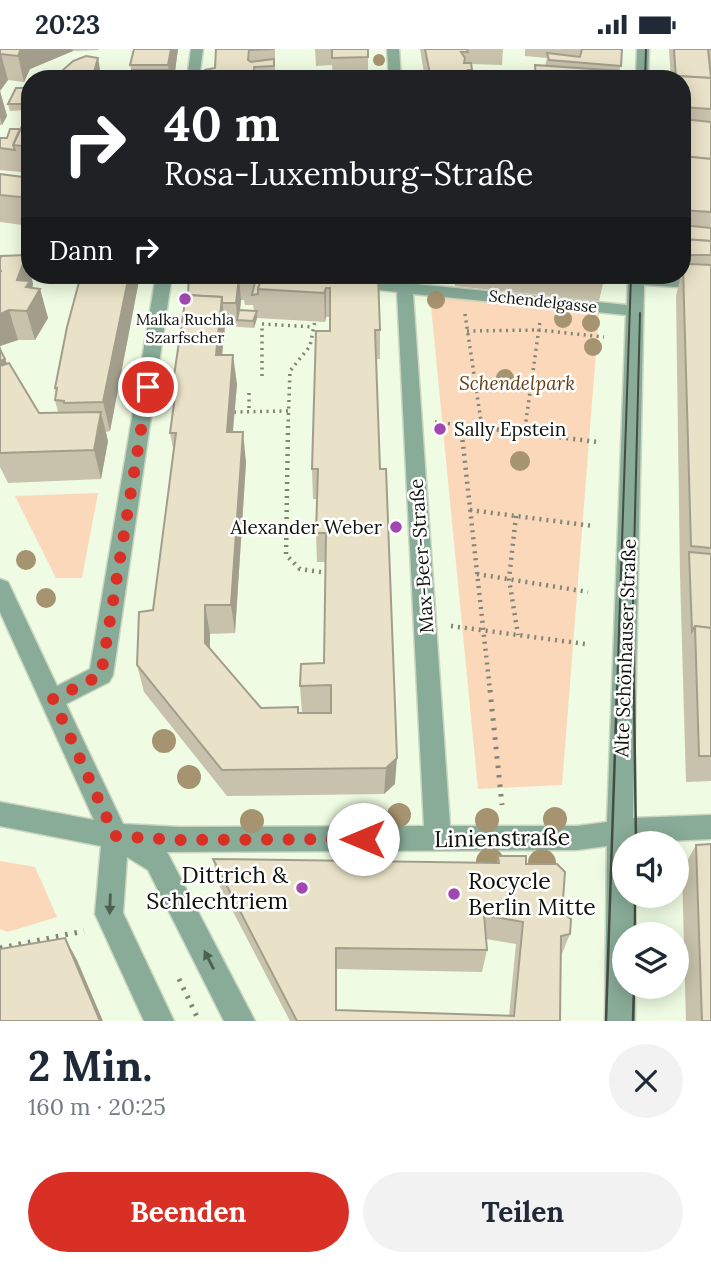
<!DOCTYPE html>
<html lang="de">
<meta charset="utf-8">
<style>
body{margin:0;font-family:Lora,serif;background:#f2f2f3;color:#1f2937;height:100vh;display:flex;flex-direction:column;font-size:26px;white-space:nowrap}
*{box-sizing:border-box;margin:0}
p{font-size:23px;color:#747a83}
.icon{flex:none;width:38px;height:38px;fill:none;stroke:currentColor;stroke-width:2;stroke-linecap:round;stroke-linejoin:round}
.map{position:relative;height:972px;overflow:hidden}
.side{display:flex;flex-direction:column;background:#fff;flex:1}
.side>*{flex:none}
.hud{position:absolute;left:21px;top:21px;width:670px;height:214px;border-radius:28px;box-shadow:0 4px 18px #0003;background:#202124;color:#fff;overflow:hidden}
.fabs{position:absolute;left:612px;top:782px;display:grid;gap:14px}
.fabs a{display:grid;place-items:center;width:77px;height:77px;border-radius:50%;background:#fff;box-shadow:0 4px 18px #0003;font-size:35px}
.pin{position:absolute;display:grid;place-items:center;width:60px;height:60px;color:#fff;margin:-30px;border:4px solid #fff;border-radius:50%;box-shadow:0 2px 7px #0007}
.me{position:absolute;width:77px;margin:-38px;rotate:270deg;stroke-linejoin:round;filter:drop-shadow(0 0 5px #0008)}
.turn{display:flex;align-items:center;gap:24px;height:147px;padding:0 28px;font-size:32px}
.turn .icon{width:91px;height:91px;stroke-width:2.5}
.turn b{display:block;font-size:49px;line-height:60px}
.then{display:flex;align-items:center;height:66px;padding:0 28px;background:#0003;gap:14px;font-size:26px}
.round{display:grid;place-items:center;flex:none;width:74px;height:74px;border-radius:37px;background:#f2f2f3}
.overview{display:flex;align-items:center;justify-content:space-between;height:119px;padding:0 28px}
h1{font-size:42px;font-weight:700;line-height:52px}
.button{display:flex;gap:14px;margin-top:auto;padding:14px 28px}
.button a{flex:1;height:80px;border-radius:42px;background:#d93025;color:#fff;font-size:28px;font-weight:700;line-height:80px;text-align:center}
.button a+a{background:#f2f2f3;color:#1f2937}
.status{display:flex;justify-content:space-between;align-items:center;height:49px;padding:0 35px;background:#fff;direction:ltr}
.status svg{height:19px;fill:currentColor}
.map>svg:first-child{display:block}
.green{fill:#fcd8bb}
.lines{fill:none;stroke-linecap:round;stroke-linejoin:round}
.minor-casing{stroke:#cbd6c0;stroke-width:3}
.path-far2{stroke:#7e8675;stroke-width:3.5;stroke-dasharray:2 4.5;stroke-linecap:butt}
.path-far1{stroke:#7e8675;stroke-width:4.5;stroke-dasharray:2 5;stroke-linecap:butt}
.path{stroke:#7e8675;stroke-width:5;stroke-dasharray:2.5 7;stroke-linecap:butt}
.minor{fill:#88ac98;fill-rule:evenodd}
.tram-far1{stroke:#464c40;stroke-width:2}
.tram{stroke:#464c40;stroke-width:2.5}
.tree{fill:#a69370}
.wall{fill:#c8c2ac;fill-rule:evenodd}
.shaded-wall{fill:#a39e8c}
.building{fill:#e9e2c8;stroke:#a39e8c;stroke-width:2;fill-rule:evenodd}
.oneway{fill:#4c6052}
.route{stroke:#d93025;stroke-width:12;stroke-dasharray:0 21.6}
.poi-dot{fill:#a247b2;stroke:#fff;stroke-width:2.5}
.labels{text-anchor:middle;stroke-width:5;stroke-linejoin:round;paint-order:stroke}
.far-street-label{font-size:16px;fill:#0f130b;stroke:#fff}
.far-poi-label{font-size:16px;fill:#0f130b;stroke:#fff}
.park-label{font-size:19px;font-style:italic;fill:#6a3e13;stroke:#fff}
.poi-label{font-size:19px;fill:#0f130b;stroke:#fff;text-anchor:start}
.street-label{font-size:19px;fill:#0f130b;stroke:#fff}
.near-street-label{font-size:23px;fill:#0f130b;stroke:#fff}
.near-poi-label{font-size:23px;fill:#0f130b;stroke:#fff;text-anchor:end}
</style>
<div class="status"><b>20:23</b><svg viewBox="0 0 49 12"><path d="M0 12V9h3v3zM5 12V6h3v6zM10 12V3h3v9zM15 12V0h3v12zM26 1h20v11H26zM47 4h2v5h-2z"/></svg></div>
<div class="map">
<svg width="711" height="972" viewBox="0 0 711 972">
<rect width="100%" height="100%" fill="#effbe2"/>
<g class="green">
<polygon points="430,247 599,265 562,736 478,740"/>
<polygon points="98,444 82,529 56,529 15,447"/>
<polygon points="0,812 35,818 57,868 8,883 0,880"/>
</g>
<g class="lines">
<defs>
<g id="minor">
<polygon points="191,0 203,0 199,30 187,30"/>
<polygon points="387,0 399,0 401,30 389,30"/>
<polygon points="637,0 649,0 648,30 636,30"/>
<path d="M156 226H172L113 626 109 633 66 655 123 775 179 778 424 777 397 243 345 237 343 234 345 231 399 234 401 226H417L415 235 627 256 628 226 711 230V240L644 236 633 769 711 766V790L625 794V847H634V886H625V938H635V972H605L607 797 577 801 167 803 255 972H224L148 821 127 808 123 864 174 972H144L95 865 101 797 0 777V753L94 771 0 563V530L8 533 57 637 90 620ZM413 245 626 266 607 773 577 777H450Z"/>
</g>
</defs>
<use href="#minor" class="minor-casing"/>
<g class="path-far2">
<polyline points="465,265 482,379"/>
<polyline points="467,282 539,281 604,288"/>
<polyline points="262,327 262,275 314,278"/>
<polyline points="249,344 249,363"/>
<polyline points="234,363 288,362"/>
<polyline points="435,373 483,379"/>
<polyline points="461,376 461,379"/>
<polyline points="288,379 290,322 310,297 315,272"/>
<polyline points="525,379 540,272"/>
</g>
<g class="path-far1">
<polyline points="288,377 286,506 300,520 327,524"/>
<polyline points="461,377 490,642"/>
<polyline points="469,377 598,393"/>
<polyline points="524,383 525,377"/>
<polyline points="470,461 593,477"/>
<polyline points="516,467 509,530 518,586"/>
<polyline points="477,525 588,543"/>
<polyline points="451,577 585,595"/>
</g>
<g class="path">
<polyline points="490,641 502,756"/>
<polyline points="0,899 84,882"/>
<polyline points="179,930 199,972"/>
</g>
<use href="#minor" class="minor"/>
<g class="tram-far1">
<polyline points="645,30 646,0"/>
<polyline points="617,642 631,226"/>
<polyline points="634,642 633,545 640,264"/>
</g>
<g class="tram">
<polyline points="634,641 636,794"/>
<polyline points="635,847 635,886"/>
<polyline points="606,972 617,641"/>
<polyline points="633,972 634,938"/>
</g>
</g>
<g class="tree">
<circle cx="379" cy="11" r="6"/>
<circle cx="436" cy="251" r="9"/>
<circle cx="563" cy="270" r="9"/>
<circle cx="591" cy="274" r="9"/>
<circle cx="593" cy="298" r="9"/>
<circle cx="505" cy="329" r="9"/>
<circle cx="520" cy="412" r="10"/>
<circle cx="26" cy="511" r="10"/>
<circle cx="46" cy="549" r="10"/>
<circle cx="164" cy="692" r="12"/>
<circle cx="189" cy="728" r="12"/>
<circle cx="399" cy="766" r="12"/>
<circle cx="555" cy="770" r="12"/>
<circle cx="487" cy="771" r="12"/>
<circle cx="252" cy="772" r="12"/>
<circle cx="490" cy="813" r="14"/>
<circle cx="542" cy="814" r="14"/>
</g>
<g class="wall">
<polygon points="0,0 99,0 98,1 73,2 30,20 24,33 8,31 0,42 7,67 2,76 0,76"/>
<polygon points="125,0 178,0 174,30 131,30 132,24 130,16 134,0"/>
<polygon points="216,0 275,0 275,30 205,30 204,21 215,19"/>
<polygon points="315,0 368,0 368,30 333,30 332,16 316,17"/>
<polygon points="420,0 503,0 502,16 471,15 472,21 472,30 425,30"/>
<polygon points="525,0 622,0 619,30 534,30 535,16 545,17 547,9 525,7"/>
<polygon points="669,0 711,0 711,732 686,733 680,526 676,247 681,226 682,226 682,30 671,30"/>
<polygon points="30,39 30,61 10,62 8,55"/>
<polygon points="30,75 30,124 0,121 0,89 7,89"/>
<polygon points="0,125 30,129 30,177 0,173"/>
<polygon points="26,206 30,226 31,226 33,235 32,239 40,240 48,269 35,291 18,291 0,297 7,314 39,364 58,363 55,351 56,345 55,339 81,226 140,226 110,382 106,383 108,392 101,430 8,434 0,418 0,210"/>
<path d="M189 226H378L380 281V310H376L380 420 395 735 384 745 227 747 144 643 137 616 153 561 174 404 170 384 175 354 172 340 188 246ZM241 251H244L245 256H253L254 262 240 261ZM326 268H330V282L312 420 313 450H317L316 484 317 513H326L324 614 300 637 302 664H298L261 659 210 599V585L235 584 246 413 233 383 237 335 222 306 225 277 254 279 257 269 325 273Z"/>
<polygon points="454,226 605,226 599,252 455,237"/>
<polygon points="696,796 711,972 686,972 682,821"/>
<path d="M498 807 526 815 562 864 570 885 561 907 560 972H290L218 834 213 810 497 814ZM486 890 516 895 509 967 337 962V920L482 923 487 901Z"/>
</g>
<g class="shaded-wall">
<polygon points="21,0 72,0 73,2 30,20 24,33 18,7"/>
<polygon points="171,0 178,0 174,30 169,30 168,26 169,21 170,29 168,16"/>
<polygon points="1,5 8,31 0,42 7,67 2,76 0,68 0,7"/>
<polygon points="98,9 100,20 97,30 92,30"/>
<polygon points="26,206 30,226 31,226 33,235 32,240 40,240 48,269 35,291 17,231"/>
<polygon points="129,226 140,226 110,382 103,353"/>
<polygon points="239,228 241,251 239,271 237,271 236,254"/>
<polygon points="326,239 326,268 325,273 324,244"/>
<polygon points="222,248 225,277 219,336 216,306"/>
<polygon points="9,261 18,291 0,297 3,307 0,310 0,265"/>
<polygon points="257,262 257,269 254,279 253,272"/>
<polygon points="233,306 237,335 230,413 227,383"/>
<polygon points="5,310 15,340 0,344 0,312"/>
<polygon points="101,363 108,392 101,430 94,401"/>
<polygon points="243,383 246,413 235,584 231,556"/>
<polygon points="205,556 210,585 210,621 205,594"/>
<polygon points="397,709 395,735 384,745 386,719"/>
<polygon points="65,889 77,911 103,972 100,972"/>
<polygon points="336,899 337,920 337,972 336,972"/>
</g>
<g class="building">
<polygon points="0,0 21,0 18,7 1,5 0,7"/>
<polygon points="134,0 171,0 168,16 130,16"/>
<polygon points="216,0 274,0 249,1 248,11 251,13 274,10 274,17 254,18 254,30 214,30 214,23 204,21 215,19"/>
<polygon points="332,0 368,0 368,8 332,9"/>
<polygon points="425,0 467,0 468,3 461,3 465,9 464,14 471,14 472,21 468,21 471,30 431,30"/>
<polygon points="582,0 622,0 621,17 549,11 547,4 580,8"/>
<polygon points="674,0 711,0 708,0 711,29 677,27 676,30"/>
<polygon points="86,7 98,9 92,30 60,30 63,21 73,12"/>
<polygon points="535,16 620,22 619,30 582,30 583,24 551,26 551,30 536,30"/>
<polygon points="132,21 169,21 168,26 172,26 170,30 131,30"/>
<polygon points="677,27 711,29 711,60 682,58 682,30 677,30"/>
<polygon points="16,39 30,39 28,49 30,55 8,55"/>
<polygon points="682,70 711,73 711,110 682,107"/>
<polygon points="23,75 30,75 30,98 13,96"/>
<polygon points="10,80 20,80 13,96 15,101 0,99 0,89 7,89"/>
<polygon points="682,107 711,110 711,163 682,161"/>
<polygon points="0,125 30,129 30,149 0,146"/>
<polygon points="682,176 711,179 711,192 682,190"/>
<polygon points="682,190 711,192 711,206 682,206"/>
<polygon points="26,206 17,231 30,232 26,238 40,240 27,262 9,261 0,265 0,223 1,222 0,221 0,210 1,207"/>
<polygon points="689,215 711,216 711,499 691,497 683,218"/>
<polygon points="81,226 129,226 103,353 64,354 64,352 55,351 57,339 55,339 67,278"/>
<polygon points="189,226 262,226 258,240 258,245 252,246 255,233 243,233 243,228 239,228 236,254 222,254 222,248 188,246"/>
<polygon points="262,226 378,226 380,281 375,281 380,420 386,420 397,709 386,719 222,721 137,616 139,563 153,561 176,384 170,384 176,340 172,340 186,246 222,248 216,306 233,306 227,383 243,383 231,556 205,556 205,594 261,659 298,658 298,664 331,664 331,636 300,637 301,615 324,614 326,484 316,484 318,420 312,420 316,282 330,282 330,239 326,239 324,244 258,240"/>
<polygon points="239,261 257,262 253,272 237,271"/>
<polygon points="0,301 5,310 0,312"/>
<polygon points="9,314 39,364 101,363 94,401 0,404 0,317"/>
<polygon points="689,503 711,505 711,579 695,577 692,582"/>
<polygon points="695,577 711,579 711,707 699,707"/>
<polygon points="711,795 711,972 702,972 696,796"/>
<path d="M498 807H526V815H557L565 823 562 864 571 870 570 885 561 887 560 972H297L213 810 499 814ZM484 866 523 873 514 967 336 961V899L487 901Z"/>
<polygon points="65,889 100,972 0,972 0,900"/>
</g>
<defs><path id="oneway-solid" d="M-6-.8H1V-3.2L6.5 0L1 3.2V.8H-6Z" transform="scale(1.75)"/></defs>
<g class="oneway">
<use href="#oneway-solid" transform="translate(110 855) rotate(92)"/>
<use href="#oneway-solid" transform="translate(209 911) rotate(-117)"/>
</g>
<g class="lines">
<polyline class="route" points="148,338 101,626 53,650 115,787 179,791 363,790"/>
</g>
<g class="poi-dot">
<circle cx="185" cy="250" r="7"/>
<circle cx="440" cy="380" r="7"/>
<circle cx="396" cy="478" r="7"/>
<circle cx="302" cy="839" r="7"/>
<circle cx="454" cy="845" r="7"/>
</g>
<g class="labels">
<g class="far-street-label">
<text transform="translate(543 252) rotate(6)" y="6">Schendelgasse</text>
</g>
<g class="far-poi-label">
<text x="185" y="276">Malka Ruchla<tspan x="185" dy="18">Szarfscher</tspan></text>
</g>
<g class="park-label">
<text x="517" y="341">Schendelpark</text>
</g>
<g class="poi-label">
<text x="454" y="387">Sally Epstein</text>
<text x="382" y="485" text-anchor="end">Alexander Weber</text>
</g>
<g class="street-label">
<text transform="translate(421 507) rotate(-94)" y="7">Max-Beer-Straße</text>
<text transform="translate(625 599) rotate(-88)" y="7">Alte Schönhauser Straße</text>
</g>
<g class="near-street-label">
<text transform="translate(502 789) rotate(-1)" y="8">Linienstraße</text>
</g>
<g class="near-poi-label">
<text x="288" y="834">Dittrich &amp;<tspan x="288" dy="26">Schlechtriem</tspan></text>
<text x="468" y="840" text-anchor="start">Rocycle<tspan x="468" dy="26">Berlin Mitte</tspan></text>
</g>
</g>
</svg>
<div class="fabs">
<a><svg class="icon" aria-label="sound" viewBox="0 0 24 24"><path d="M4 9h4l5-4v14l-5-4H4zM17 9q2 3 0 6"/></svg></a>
<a><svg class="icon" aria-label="layers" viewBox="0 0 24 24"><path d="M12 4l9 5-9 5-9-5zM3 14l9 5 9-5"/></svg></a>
</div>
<div class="pin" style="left:148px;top:338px;background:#d93025"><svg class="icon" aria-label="arrive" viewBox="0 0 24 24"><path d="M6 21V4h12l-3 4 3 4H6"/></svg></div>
<svg class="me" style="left:363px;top:790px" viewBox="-20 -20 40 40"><circle r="19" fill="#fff"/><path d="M0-13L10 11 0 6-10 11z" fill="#d93025"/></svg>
<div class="hud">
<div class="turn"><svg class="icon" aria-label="right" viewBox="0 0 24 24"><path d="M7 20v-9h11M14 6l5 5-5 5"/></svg><div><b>40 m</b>Rosa-Luxemburg-Straße</div></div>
<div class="then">Dann<svg class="icon" aria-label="right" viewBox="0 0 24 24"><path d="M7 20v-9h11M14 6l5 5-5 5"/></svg></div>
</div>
</div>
<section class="side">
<div class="overview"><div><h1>2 Min.</h1><p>160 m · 20:25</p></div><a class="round"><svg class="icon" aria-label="close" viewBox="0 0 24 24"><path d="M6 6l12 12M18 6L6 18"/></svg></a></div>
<div class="button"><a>Beenden</a><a>Teilen</a></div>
</section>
